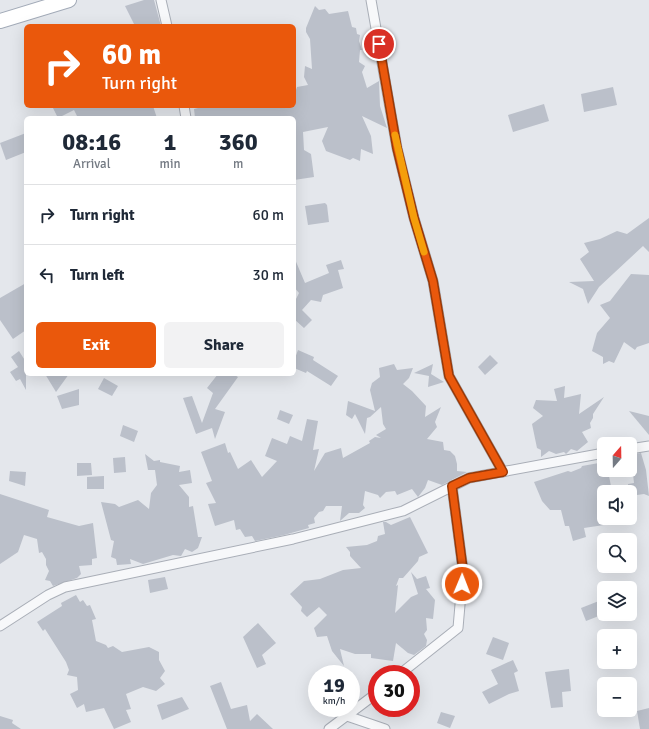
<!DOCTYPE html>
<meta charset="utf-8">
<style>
body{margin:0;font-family:Signika,sans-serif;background:#f2f2f3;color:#1f2937;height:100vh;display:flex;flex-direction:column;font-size:15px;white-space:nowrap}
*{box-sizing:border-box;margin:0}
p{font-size:13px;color:#747a83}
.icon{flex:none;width:22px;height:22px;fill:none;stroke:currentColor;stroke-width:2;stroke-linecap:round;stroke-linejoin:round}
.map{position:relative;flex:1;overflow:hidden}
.drawer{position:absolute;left:24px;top:116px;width:272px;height:260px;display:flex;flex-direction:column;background:#fff;border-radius:6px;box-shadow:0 4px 16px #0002}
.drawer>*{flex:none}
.hud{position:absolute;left:24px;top:24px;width:272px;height:84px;border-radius:6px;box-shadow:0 4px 16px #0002;background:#ea580c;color:#fff;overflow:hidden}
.needle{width:26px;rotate:20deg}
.controls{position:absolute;left:597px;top:437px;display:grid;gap:8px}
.controls a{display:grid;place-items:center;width:40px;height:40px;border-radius:6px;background:#fff;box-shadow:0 4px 16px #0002;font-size:20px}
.speed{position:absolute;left:308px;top:665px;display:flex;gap:8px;font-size:20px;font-weight:700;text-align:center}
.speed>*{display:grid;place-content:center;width:52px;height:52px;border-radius:50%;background:#fff;box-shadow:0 4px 16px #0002;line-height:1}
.speed small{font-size:10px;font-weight:400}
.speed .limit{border:6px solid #d22;background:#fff;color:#111}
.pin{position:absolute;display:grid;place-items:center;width:34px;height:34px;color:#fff;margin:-17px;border:2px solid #fff;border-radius:50%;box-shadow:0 1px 4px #0007}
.me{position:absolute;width:44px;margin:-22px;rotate:1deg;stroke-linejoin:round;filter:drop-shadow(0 0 3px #0008)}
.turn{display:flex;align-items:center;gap:14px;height:84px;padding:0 12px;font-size:18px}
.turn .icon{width:52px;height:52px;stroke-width:2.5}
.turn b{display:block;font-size:28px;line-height:34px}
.eta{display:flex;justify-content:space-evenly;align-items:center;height:68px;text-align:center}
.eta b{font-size:24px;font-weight:800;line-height:28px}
.cta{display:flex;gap:8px;margin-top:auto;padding:8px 12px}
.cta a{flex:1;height:46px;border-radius:6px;background:#ea580c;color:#fff;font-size:16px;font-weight:800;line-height:46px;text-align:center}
.cta a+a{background:#f2f2f3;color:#1f2937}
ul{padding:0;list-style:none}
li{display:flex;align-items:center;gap:12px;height:60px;padding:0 12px;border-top:1px solid #e0e1e3}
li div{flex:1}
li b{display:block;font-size:15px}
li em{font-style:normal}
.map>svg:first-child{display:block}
.building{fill:#bbc0ca}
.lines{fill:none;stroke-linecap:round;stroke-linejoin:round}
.street-casing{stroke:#a9aeb7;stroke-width:11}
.primary-casing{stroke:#a3abb8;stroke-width:16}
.street{stroke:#f7f8fa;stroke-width:9}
.primary{stroke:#fff;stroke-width:14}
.route-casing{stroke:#983908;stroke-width:10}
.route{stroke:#ea580c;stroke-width:7}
.slow{stroke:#f59e0b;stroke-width:7}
</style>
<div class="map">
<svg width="649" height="729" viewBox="0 0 649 729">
<rect width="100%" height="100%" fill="#e4e7ec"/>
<g class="building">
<polygon points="144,0 154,0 161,26 135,26 125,6"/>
<polygon points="315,6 319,10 325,9 329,14 348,11 352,27 356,28 357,34 360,35 359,41 362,50 360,50 359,62 365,66 362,72 367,88 379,81 380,106 387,128 362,116 371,136 373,154 361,149 360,161 353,158 350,160 326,151 322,141 328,127 303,132 304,150 311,154 314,177 294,180 294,118 195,118 194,109 206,106 294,106 294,96 297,87 308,85 304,77 305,66 312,69 310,39 306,32 306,28"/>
<polygon points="613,87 617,105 584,112 581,94"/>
<polygon points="544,104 549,121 513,132 508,115"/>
<polygon points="52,106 153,106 157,118 78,118 74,110 58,118"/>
<polygon points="26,133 26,152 6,160 0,143"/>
<polygon points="325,203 327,205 329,222 308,225 305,206"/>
<polygon points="649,218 649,252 643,246 599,287 588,304 583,289 569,282 594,281 580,259 589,252 584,243 600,239 617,231 627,234"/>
<polygon points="294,257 305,283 329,273 326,265 341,260 344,269 338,270 343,288 323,295 321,302 311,300 302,310 312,320 304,328 294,319 294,303 299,293 294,287"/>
<polygon points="631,274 649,275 649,343 637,347 635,350 624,342 614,363 609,361 603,364 603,357 592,351 597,333 610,318 600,305 610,301"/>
<polygon points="26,283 26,330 13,339 0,320 0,298"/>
<polygon points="298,350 314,357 313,360 338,376 331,386 307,371 306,373 294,368 294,361"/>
<polygon points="19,351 26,362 26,390 20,379 16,381 10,372 18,367 11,357"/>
<polygon points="490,355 498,363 485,375 478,367"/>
<polygon points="394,364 397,370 413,368 409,378 403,384 412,391 426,406 425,417 441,407 435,422 437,427 427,439 443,442 444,450 450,451 455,456 457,464 457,471 467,472 442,485 428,480 425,488 418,497 412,489 397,495 395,491 386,492 380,498 378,495 365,491 363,505 365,508 359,513 349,513 340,521 342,506 326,506 323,511 319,512 314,518 315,523 308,525 309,528 284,535 255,541 252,536 245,537 240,529 236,530 234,520 215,526 208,504 216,503 206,483 212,481 201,452 225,443 228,453 230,452 238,469 251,460 262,477 277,461 265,456 272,438 287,444 290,436 302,441 307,419 318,421 313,450 319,449 314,471 325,453 341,448 343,458 370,443 369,441 375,437 381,438 376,435 386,429 383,424 381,407 370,417 367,418 365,434 355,414 352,419 346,415 348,401 375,411 370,390 372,383 380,377 379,368"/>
<polygon points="433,364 431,374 444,382 428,387 429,376 414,373"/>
<polygon points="45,374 69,374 56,392"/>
<polygon points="218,374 233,374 238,377 215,409 225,412 215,439 212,428 196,434 183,398 192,396 202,423 213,393 207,388"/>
<polygon points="104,378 118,386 112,396 98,389"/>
<polygon points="565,386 564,398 581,394 579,414 604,397 593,414 593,418 590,423 591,428 582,432 588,442 577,451 571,449 566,454 564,452 556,454 549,451 541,457 541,450 537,448 532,424 543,416 533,408 536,400 557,401 554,389"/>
<polygon points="79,389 79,405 62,409 57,396"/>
<polygon points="280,410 293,415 289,424 277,419"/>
<polygon points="629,411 649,416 649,435"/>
<polygon points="123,425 138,431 134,442 120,436"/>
<polygon points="641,453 646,470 649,496 644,494 630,496 628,484 634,483 633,474 637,473 635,454"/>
<polygon points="145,454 154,461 160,460 160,462 180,466 179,472 190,470 192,483 179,485 189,497 189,507 193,506 198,537 202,537 198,548 192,552 185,549 181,556 173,555 143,564 130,559 131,564 117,565 116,559 111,557 114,541 111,540 101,502 115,504 119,507 138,500 149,509 151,493 157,485 155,470 148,470"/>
<polygon points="125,457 126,472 114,473 113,458"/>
<polygon points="77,463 91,463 92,475 77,476"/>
<polygon points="599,463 604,465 604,470 608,471 611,486 610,492 604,492 604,503 600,504 604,525 584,528 586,537 573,541 569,526 565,526 561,510 550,510 542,501 534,482 568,471 571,472 581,468 582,466"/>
<polygon points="10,471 26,472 25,486 9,481"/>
<polygon points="104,476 104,489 87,489 87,477"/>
<polygon points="0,494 49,510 47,517 79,526 93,523 97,558 92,559 92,565 79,566 81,574 77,578 53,586 50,581 45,580 49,571 46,565 46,559 42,552 39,553 37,539 24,535 18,552 0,564"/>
<polygon points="410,517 428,553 419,557 418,561 403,578 399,578 396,586 398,585 395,613 411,597 418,594 411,572 417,579 426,576 430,588 426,589 435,600 433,619 426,618 427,630 424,634 427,640 426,646 414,655 408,653 396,643 393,661 371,658 371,654 355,654 340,649 344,666 332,651 327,636 317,637 314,628 327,615 319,607 307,617 301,611 302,607 290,594 304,581 320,579 343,570 361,568 350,556 350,552 346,547 367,545 377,541 378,536 385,534 383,522 386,522 391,525"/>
<polygon points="165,577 168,589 150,593 148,580"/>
<polygon points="76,595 80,602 83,600 87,606 90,605 96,619 92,620 96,641 106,645 108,648 113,646 122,652 149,647 159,652 159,660 165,671 160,678 165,684 156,691 143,687 126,694 131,709 126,710 131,722 114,729 104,708 86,712 84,704 77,708 70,694 78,690 77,677 67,675 69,670 66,662 45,629 43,631 37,622 62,606 61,603"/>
<polygon points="604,599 604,614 586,621 581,608"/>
<polygon points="258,623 276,643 262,655 266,664 257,668 243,637"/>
<polygon points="493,637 509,643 503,660 486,654"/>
<polygon points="513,660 518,671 514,673 519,691 509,694 489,704 482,692 498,684 491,670"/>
<polygon points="569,669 571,691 562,692 563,707 551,708 545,672"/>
<polygon points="221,682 231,709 247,705 250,721 257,714 273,729 227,729 210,686"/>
<polygon points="182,697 189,709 162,720 157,705"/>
<polygon points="649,708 649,729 640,729 637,711"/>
<polygon points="441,712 455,716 450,728 437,723"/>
<polygon points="0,716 13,720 12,723 21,729 0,729"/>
</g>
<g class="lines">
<defs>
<g id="street">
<polyline points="161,0 167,26"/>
<polyline points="371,0 397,148 414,218 433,281 449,376 503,472"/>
<polyline points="184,106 186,118"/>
<polyline points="630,449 649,446"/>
<polyline points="0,626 48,595 65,587 293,539 403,511 469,478 604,453"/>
<polyline points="400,674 458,628 463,570 452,486"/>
<polyline points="347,716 385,729"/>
<polyline points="329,729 377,693"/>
</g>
<polyline id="primary" points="0,21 69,0"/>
</defs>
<use href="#street" class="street-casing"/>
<use href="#primary" class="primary-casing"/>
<use href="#street" class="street"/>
<use href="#primary" class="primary"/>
</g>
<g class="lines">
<defs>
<polyline id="route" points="379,44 397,148 414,218 433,281 449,376 503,472 469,478 452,486 463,570 462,584"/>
</defs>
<use href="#route" class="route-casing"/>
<use href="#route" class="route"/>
<polyline class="slow" points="395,135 414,218 424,252"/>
</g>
</svg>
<div class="controls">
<a><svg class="needle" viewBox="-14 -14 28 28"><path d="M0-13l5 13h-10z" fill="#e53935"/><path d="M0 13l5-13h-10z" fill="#747a83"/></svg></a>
<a><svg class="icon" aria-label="sound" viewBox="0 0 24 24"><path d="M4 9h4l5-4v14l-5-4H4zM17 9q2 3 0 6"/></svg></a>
<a><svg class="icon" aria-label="search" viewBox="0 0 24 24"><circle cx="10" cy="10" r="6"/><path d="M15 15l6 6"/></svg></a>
<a><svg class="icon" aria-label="layers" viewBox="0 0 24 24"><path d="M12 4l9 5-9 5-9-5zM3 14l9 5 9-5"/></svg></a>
<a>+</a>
<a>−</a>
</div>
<div class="speed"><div>19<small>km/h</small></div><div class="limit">30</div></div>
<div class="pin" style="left:379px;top:44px;background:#d93025"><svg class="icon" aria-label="arrive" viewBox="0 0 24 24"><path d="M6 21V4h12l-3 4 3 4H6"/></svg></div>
<svg class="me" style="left:462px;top:584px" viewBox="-20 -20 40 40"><circle r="17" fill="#ea580c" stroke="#fff" stroke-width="3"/><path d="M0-11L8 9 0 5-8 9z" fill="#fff"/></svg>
<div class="hud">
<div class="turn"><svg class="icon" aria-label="right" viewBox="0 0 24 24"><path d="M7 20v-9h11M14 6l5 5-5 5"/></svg><div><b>60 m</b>Turn right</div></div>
</div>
<section class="drawer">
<div class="eta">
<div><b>08:16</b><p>Arrival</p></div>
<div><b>1</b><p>min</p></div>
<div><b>360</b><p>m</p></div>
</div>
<ul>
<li><svg class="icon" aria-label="right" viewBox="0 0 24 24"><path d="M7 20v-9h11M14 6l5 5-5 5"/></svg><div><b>Turn right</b></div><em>60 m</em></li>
<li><svg class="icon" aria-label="left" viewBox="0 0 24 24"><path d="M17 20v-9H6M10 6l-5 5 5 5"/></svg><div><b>Turn left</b></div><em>30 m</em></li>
</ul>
<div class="cta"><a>Exit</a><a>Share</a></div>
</section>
</div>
